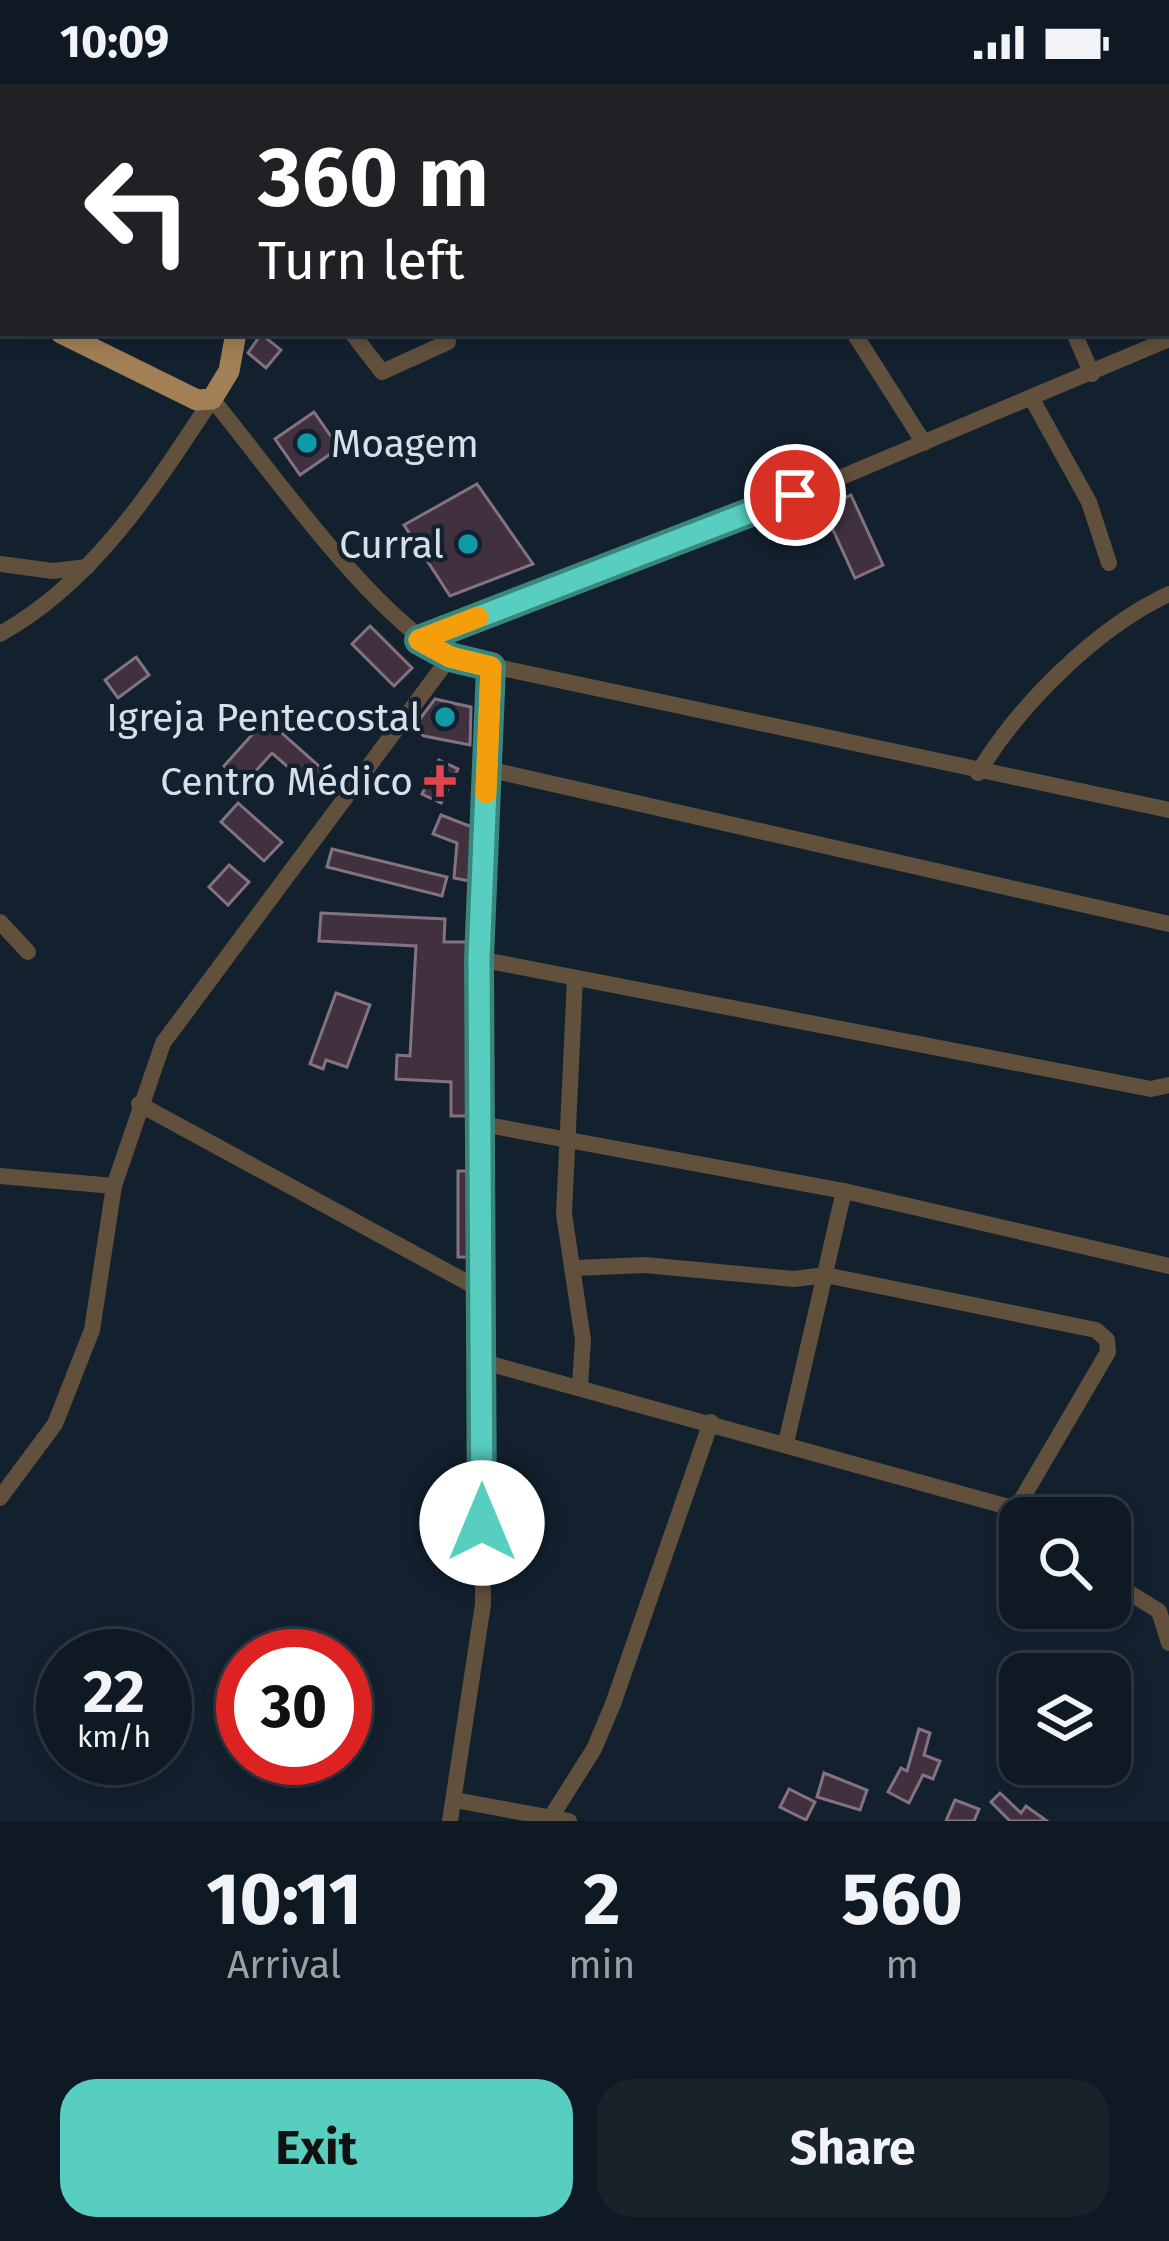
<!DOCTYPE html>
<meta charset="utf-8">
<style>
body{margin:0;font-family:"Fira Sans",sans-serif;background:#17222b;color:#f1f3f6;height:100vh;display:flex;flex-direction:column;font-size:45px;white-space:nowrap}
*{box-sizing:border-box;margin:0}
p{font-size:39px;color:#9ba0a6}
.icon{flex:none;width:66px;height:66px;fill:none;stroke:currentColor;stroke-width:2;stroke-linecap:round;stroke-linejoin:round}
.map{position:relative;height:1737px;overflow:hidden}
.details{display:flex;flex-direction:column;background:#0e1923;flex:1}
.details>*{flex:none}
.banner{position:absolute;left:0px;top:0px;width:1170px;height:252px;box-shadow:0 6px 18px #0003,0 0 0 3px #2e3841;background:#202124;color:#fff;overflow:hidden}
.buttons{position:absolute;left:999px;top:1413px;display:grid;gap:24px}
.buttons a{display:grid;place-items:center;width:132px;height:132px;border-radius:24px;background:#0e1923;box-shadow:0 6px 18px #0003,0 0 0 3px #2e3841;font-size:60px}
.speed{position:absolute;left:36px;top:1545px;display:flex;gap:24px;font-size:60px;font-weight:700;text-align:center}
.speed>*{display:grid;place-content:center;width:156px;height:156px;border-radius:50%;background:#0e1923;box-shadow:0 6px 18px #0003,0 0 0 3px #2e3841;line-height:1}
.speed small{font-size:30px;font-weight:400}
.speed .limit{border:18px solid #d22;background:#fff;color:#111}
.pin{position:absolute;display:grid;place-items:center;width:102px;height:102px;color:#fff;margin:-51px;border:6px solid #fff;border-radius:50%;box-shadow:0 3px 12px #0007}
.me{position:absolute;width:132px;margin:-66px;rotate:0deg;stroke-linejoin:round;filter:drop-shadow(0 0 9px #0008)}
.turn{display:flex;align-items:center;gap:42px;height:252px;padding:0 60px;font-size:54px}
.turn .icon{width:156px;height:156px;stroke-width:2.5}
.turn b{display:block;font-size:84px;line-height:102px}
.eta{display:flex;justify-content:space-evenly;align-items:center;height:204px;text-align:center}
.eta b{font-size:72px;font-weight:700;line-height:84px}
.cta{display:flex;gap:24px;margin-top:auto;padding:24px 60px}
.cta a{flex:1;height:138px;border-radius:36px;background:#58cec0;color:#111;font-size:48px;font-weight:700;line-height:138px;text-align:center}
.cta a+a{background:#17222b;color:#f1f3f6}
.status{display:flex;justify-content:space-between;align-items:center;height:84px;padding:0 60px;background:#0e1923;direction:ltr}
.status svg{height:33px;fill:currentColor}
.map>svg:first-child{display:block}
.building{fill:#41313f;stroke:#847283;stroke-width:3}
.lines{fill:none;stroke-linecap:round;stroke-linejoin:round}
.minor{stroke:#61503c;stroke-width:16}
.major{stroke:#a28055;stroke-width:21}
.route-casing{stroke:#39867d;stroke-width:30}
.route{stroke:#58cec0;stroke-width:21}
.slow{stroke:#f59e0b;stroke-width:21}
.culture-dot{fill:#0f9aa8;stroke:#13212f;stroke-width:4.5}
.health-dot{fill:#e0444e;stroke:#13212f;stroke-width:4.5}
.labels{text-anchor:middle;stroke-width:9;stroke-linejoin:round;paint-order:stroke}
.poi-label{font-size:39px;fill:#d7e0ea;stroke:#13212f;text-anchor:end}
</style>
<div class="status"><b>10:09</b><svg viewBox="0 0 49 12"><path d="M0 12V9h3v3zM5 12V6h3v6zM10 12V3h3v9zM15 12V0h3v12zM26 1h20v11H26zM47 4h2v5h-2z"/></svg></div>
<div class="map">
<svg width="1169" height="1737" viewBox="0 0 1169 1737">
<rect width="100%" height="100%" fill="#13212f"/>
<g class="building">
<polygon points="261,250 281,266 266,284 248,269"/>
<polygon points="314,328 339,364 300,391 275,355"/>
<polygon points="477,400 533,480 450,512 404,441"/>
<polygon points="851,411 883,481 855,494 823,424"/>
<polygon points="370,542 412,584 394,602 352,560"/>
<polygon points="136,573 149,591 118,614 105,596"/>
<polygon points="435,615 471,623 470,661 424,652 413,644"/>
<polygon points="266,635 329,691 314,706 272,669 244,700 224,682"/>
<polygon points="439,676 458,685 441,719 422,710"/>
<polygon points="238,719 282,758 264,777 221,738"/>
<polygon points="441,731 472,743 469,797 454,794 457,759 433,750"/>
<polygon points="332,765 447,793 442,812 327,783"/>
<polygon points="229,781 249,798 228,821 209,803"/>
<polygon points="321,829 445,835 444,858 467,858 467,1032 451,1032 451,998 396,995 397,971 410,972 416,862 319,857"/>
<polygon points="336,909 370,921 347,983 326,976 323,985 310,980"/>
<rect x="458" y="1087" width="10" height="86"/>
<polygon points="919,1645 930,1649 924,1671 940,1677 933,1695 923,1691 909,1719 888,1708 901,1684 907,1687"/>
<polygon points="824,1689 867,1706 860,1726 817,1713"/>
<polygon points="789,1705 815,1718 806,1736 780,1723"/>
<polygon points="1000,1709 1021,1729 1026,1722 1047,1737 1010,1737 991,1718"/>
<polygon points="955,1716 979,1725 974,1737 946,1737"/>
</g>
<g class="lines">
<g class="minor">
<polyline points="97,0 102,3"/>
<polyline points="696,0 698,3"/>
<polyline points="394,3 395,0"/>
<polyline points="1167,8 1169,12"/>
<polyline points="352,249 382,288 448,258"/>
<polyline points="854,249 924,359"/>
<polyline points="1074,249 1092,290"/>
<polyline points="1032,315 1089,418 1109,479"/>
<polyline points="0,480 53,487 87,483"/>
<path d="M0 550C94 498 154 403 212 315 273 389 370 530 450 573L1169 726"/>
<polyline points="419,557 837,395 1169,255"/>
<polyline points="487,685 1169,840"/>
<path d="M978 689C1019 621 1096 544 1169 510"/>
<polyline points="0,838 28,868"/>
<polyline points="479,875 1151,1005 1169,1001"/>
<polyline points="575,894 564,1130 583,1256 580,1301"/>
<polyline points="139,1020 483,1207"/>
<polyline points="482,1040 844,1107 1169,1182"/>
<polyline points="0,1092 114,1102"/>
<polyline points="575,1184 645,1181 794,1195 825,1191 1096,1246 1107,1256 1108,1268 1016,1425"/>
<polyline points="480,1277 1016,1425 1020,1445"/>
<polyline points="786,1359 844,1107"/>
<polyline points="0,1414 55,1340 92,1246 114,1102 163,959 450,573"/>
<polyline points="1110,1497 1159,1527 1169,1559"/>
<polyline points="455,1716 569,1737"/>
<polyline points="551,1733 594,1665 613,1620 711,1338"/>
<polyline points="450,1737 483,1520 479,875 491,583"/>
</g>
<g class="major">
<polyline points="275,3 276,0"/>
<polyline points="0,218 3,219"/>
<polyline points="61,249 197,316 212,315 229,287 236,249"/>
</g>
</g>
<g class="lines">
<defs>
<polyline id="route" points="482,1439 479,875 491,583 450,573 419,556 795,411"/>
</defs>
<use href="#route" class="route-casing"/>
<use href="#route" class="route"/>
<polyline class="slow" points="478,533 419,556 450,573 491,583 486,709"/>
</g>
<g class="culture-dot">
<circle cx="307" cy="359" r="12"/>
<circle cx="468" cy="460" r="12"/>
<circle cx="445" cy="633" r="12"/>
</g>
<path class="health-dot" d="M434 679h12v12h12v12h-12v12h-12v-12h-12v-12h12z"/>
<g class="labels">
<g class="poi-label">
<text x="331" y="373" text-anchor="start">Moagem</text>
<text x="444" y="474">Curral</text>
<text x="421" y="647">Igreja Pentecostal</text>
<text x="413" y="711">Centro Médico</text>
</g>
</g>
</svg>
<div class="buttons">
<a><svg class="icon" aria-label="search" viewBox="0 0 24 24"><circle cx="10" cy="10" r="6"/><path d="M15 15l6 6"/></svg></a>
<a><svg class="icon" aria-label="layers" viewBox="0 0 24 24"><path d="M12 4l9 5-9 5-9-5zM3 14l9 5 9-5"/></svg></a>
</div>
<div class="speed"><div>22<small>km/h</small></div><div class="limit">30</div></div>
<div class="pin" style="left:795px;top:411px;background:#d93025"><svg class="icon" aria-label="arrive" viewBox="0 0 24 24"><path d="M6 21V4h12l-3 4 3 4H6"/></svg></div>
<svg class="me" style="left:482px;top:1439px" viewBox="-20 -20 40 40"><circle r="19" fill="#fff"/><path d="M0-13L10 11 0 6-10 11z" fill="#58cec0"/></svg>
<div class="banner">
<div class="turn"><svg class="icon" aria-label="left" viewBox="0 0 24 24"><path d="M17 20v-9H6M10 6l-5 5 5 5"/></svg><div><b>360 m</b>Turn left</div></div>
</div>
</div>
<section class="details">
<div class="eta">
<div><b>10:11</b><p>Arrival</p></div>
<div><b>2</b><p>min</p></div>
<div><b>560</b><p>m</p></div>
</div>
<div class="cta"><a>Exit</a><a>Share</a></div>
</section>
